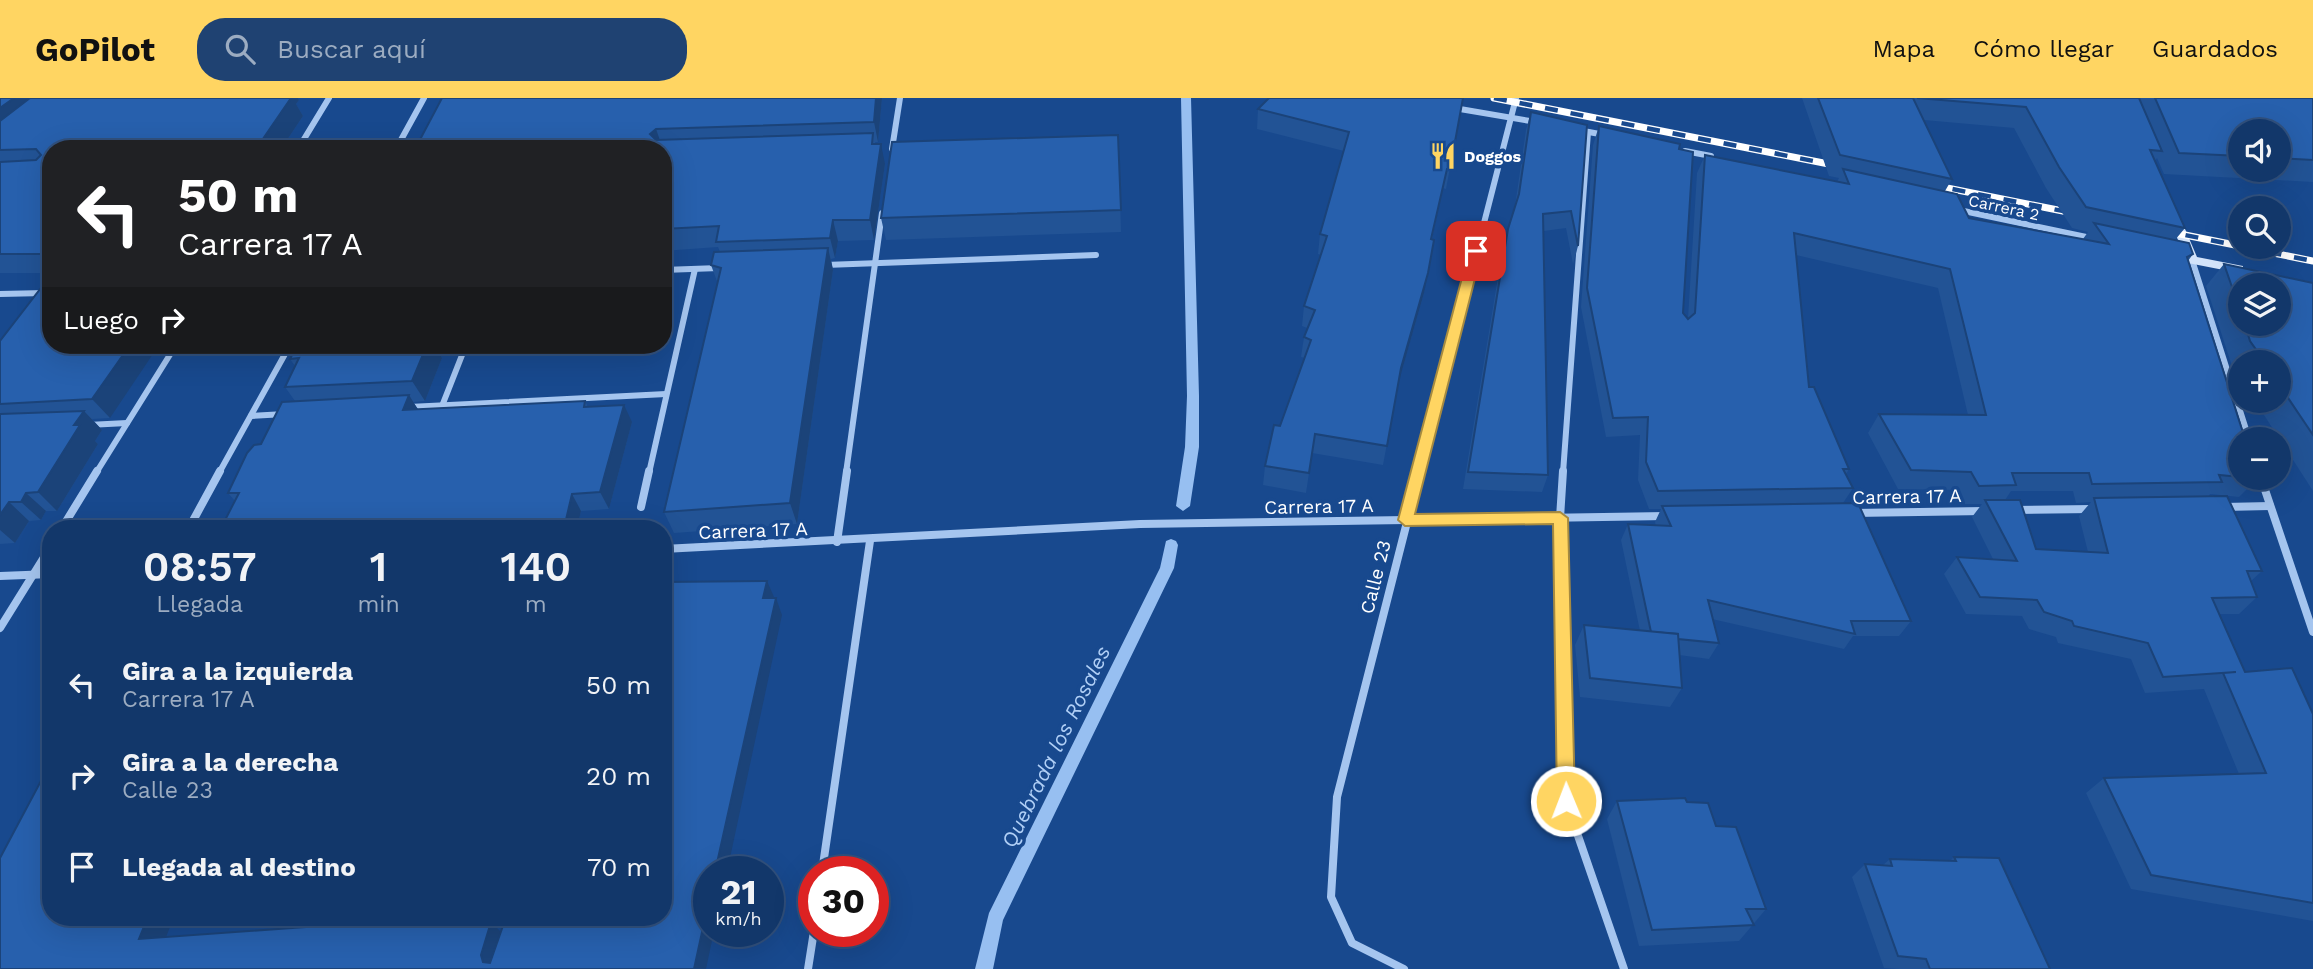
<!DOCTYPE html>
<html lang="es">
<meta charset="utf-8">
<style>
body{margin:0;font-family:"Work Sans",sans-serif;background:#1f4272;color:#f1f3f6;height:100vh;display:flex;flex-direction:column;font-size:26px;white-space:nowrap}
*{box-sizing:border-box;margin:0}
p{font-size:23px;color:#9cacc1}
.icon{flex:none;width:38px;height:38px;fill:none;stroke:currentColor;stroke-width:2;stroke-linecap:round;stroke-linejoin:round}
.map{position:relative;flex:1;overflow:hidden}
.drawer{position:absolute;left:42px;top:422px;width:630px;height:406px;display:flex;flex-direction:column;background:#12376a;border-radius:28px;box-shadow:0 7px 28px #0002,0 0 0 2px #31517e}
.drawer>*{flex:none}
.top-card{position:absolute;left:42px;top:42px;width:630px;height:214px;border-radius:28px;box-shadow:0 7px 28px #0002,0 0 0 2px #31517e;background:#202124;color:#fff;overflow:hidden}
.buttons{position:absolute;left:2228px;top:21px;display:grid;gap:14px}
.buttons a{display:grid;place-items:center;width:63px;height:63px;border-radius:50%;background:#12376a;box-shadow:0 7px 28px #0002,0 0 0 2px #31517e;font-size:35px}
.speed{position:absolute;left:693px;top:758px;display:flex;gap:14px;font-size:35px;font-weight:700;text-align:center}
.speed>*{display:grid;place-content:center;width:91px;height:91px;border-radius:50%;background:#12376a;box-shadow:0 7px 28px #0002,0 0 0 2px #31517e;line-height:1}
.speed small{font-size:18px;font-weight:400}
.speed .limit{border:10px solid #d22;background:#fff;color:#111}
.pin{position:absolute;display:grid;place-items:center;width:60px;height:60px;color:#fff;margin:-30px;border-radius:14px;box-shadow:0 4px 10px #0006}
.me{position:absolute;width:77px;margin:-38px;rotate:359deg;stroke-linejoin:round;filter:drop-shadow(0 0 5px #0008)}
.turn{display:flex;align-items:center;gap:24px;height:147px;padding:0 21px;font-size:32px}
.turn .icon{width:91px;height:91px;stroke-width:2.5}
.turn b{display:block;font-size:49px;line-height:60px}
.then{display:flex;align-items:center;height:66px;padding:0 21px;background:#0003;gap:14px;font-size:26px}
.eta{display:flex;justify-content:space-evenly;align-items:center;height:119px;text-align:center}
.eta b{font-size:42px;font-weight:600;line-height:49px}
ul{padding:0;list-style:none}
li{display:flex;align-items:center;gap:21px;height:91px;padding:0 21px}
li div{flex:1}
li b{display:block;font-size:26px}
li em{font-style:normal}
header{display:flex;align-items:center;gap:42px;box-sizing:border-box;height:98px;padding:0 35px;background:#ffd562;color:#111}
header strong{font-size:33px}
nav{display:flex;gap:38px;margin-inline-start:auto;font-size:24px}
.search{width:490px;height:63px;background:#1f4272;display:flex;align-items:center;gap:18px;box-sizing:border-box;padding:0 24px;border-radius:28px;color:#9cacc1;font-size:26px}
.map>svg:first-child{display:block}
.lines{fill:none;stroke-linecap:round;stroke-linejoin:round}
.stream{fill:#97bff1;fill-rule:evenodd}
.minor-far1{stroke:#a5c5ef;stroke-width:6}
.minor{stroke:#a5c5ef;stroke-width:8}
.secondary{fill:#d2e3fa;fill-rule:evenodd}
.rail-casing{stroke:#fff;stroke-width:7}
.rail{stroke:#18498e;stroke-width:4.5;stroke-dasharray:13;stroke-linecap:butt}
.wall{fill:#225395;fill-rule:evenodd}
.shaded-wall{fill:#1b4379}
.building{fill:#2760ad;stroke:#1b4379;stroke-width:2}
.route{fill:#ffd562;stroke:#a68a40;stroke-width:2}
.labels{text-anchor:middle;stroke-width:7;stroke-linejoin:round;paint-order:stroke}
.far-poi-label{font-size:16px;font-weight:bold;fill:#fff;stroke:#18498e;text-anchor:start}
.far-street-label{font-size:16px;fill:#fff;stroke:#18498e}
.street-label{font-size:19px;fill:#fff;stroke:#18498e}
.water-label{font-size:21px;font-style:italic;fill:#b0cff6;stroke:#18498e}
</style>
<header>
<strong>GoPilot</strong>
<div class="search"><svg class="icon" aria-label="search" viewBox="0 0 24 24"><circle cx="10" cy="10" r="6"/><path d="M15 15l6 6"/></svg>Buscar aquí</div>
<nav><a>Mapa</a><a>Cómo llegar</a><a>Guardados</a></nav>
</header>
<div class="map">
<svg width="2313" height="871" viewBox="0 0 2313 871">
<rect width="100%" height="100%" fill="#18498e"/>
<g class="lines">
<g class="stream">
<polygon points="1181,0 1191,0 1199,298 1199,349 1190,408 1183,413 1176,408 1185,349 1187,298"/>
<polygon points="1171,441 1176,443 1178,447 1174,470 1003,822 993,871 975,871 989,815 1160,470 1166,443"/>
</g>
<g class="minor-far1">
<polyline points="1454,10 1536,24"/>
<polyline points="1578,32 1605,37"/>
<polyline points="298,51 329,0"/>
<polyline points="396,51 424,0"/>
<polyline points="892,51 900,0"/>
<polyline points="1685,53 1711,58"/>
<polyline points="1959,112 2091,140"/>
<polyline points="2188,161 2192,162 2249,341"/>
<polyline points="825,167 1096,157"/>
<polyline points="663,172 719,170"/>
<polyline points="0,196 45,195"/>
<polyline points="442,308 466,247"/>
<polyline points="409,309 666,296"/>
<polyline points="251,318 285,316"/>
<polyline points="88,327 127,325"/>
<polyline points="96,375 176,247"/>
<polyline points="219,375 290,247"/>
<polyline points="649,375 695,171"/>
<polyline points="846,375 882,115"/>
<polyline points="1420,375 1516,0"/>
<polyline points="1563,375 1588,34"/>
</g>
<g class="minor">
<polyline points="1563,373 1560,420 1566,703 1624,871"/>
<polyline points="2261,380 2313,534"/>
<polyline points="641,409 649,373"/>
<polyline points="2224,409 2270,408"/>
<polyline points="2014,412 2093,411"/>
<polyline points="1853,415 1985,413"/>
<polyline points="62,430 97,373"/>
<polyline points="189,430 220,373"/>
<polyline points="837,444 847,373"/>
<polyline points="663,451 1140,426 1666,418"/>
<polyline points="0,478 51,476"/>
<polyline points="0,530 51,448"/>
<polyline points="822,774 870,443"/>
<polyline points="808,871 814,833"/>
<polyline points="1404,871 1352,845 1331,799 1337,699 1420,373"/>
</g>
<polygon class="secondary" points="2174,116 2180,119 2197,159 2243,168 2243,174 2239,175 2188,165 2168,119"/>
<defs>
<g id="rail">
<polyline points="1494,0 1844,69"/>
<polyline points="1927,86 2078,116"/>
<polyline points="2160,132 2240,148"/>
<polyline points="2243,149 2313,163"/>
</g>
</defs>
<use href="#rail" class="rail-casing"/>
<use href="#rail" class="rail"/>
</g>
<g class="wall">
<polygon points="0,0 298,0 299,2 296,6 303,18 281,51 51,51 51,175 0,175"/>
<polygon points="882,0 878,44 875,44 885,66 874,142 838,143 835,160 831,161 833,172 797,426 674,435 664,414 718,186 711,167 720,154 718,149 663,153 663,51 415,51"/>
<polygon points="1463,0 1446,91 1443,90 1432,141 1424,195 1398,286 1383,367 1312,355 1306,395 1263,387 1265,368 1305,260 1301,259 1304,239 1307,230 1302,228 1304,208 1321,157 1318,156 1320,136 1344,53 1257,31 1258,11"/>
<path d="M1802 0H2313V84L2164 76 2157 60 2155 63 2185 130 2175 142 2193 156 2188 163 2240 341V380L2257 381 2239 399 2210 396 2208 399 2262 473 2251 483 2257 499 2239 516H2219L2245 574 2313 616V823L2131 791 2086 695 2104 680 2239 676 2204 591 2145 595 2131 561 2058 545 2056 539 2029 531 2022 518 1966 516 1944 476 1957 459 1993 461 1972 419 1982 406H1965L1958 392 1898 391 1868 335 1879 316 1968 317 1938 190 1796 157 1809 289 1849 371 1846 376 1853 390 1843 405 1911 523 1899 538H1853L1844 551 1712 521 1719 545 1709 561 1679 557 1682 590 1670 609 1580 599 1575 547 1584 527 1640 533 1621 442 1628 426 1656 428 1655 424 1661 411H1649L1638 382 1640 337 1606 339 1581 209 1593 47 1599 28 1679 51 1683 215 1688 220 1697 75 1705 57 1837 84 1839 80 1829 78ZM1924 22 2014 30 2046 90 2072 130 2088 134 2083 141 1969 120 1945 93 1952 81ZM2240 33H2278V72H2240ZM2011 393H2073L2076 405 2091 404 2079 418 2088 454 2036 451 2005 402Z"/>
<polygon points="1531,14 1587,27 1578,148 1573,166 1566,130 1544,133 1548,377 1542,394 1463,391 1503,149 1515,108 1526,32"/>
<polygon points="1118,37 1121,134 886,142 881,120"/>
<path d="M2224 166 2313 185V393L2255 303H2278V264H2240V279L2231 265 2206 188ZM2240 187 2278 226H2240Z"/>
<polygon points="51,178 110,320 92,321 102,332 95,343 98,346 57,413 46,413 41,422 29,423 15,445 0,446 0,243"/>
<polygon points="437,252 442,260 425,303 413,304 418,311 585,303 588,309 632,324 609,411 581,413 577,430 221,430 235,403 228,395 261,346 295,303 285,289 295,268 290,261"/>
<polygon points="1617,703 1687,704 1716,728 1766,811 1739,843 1639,848 1607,721"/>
<polygon points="1954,759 2050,871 1899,871 1884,870 1852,779 1865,766 1883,767 1890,761 1950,763"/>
</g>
<g class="shaded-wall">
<polygon points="14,0 52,0 0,41 0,10"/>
<polygon points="283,0 298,0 299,2 296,6 303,18 281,51 256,51"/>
<polygon points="876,0 882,0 878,44 874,24"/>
<polygon points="656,31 663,51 650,36"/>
<polygon points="881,46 885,66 874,142 870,122"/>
<polygon points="833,122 838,143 835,160 830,140"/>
<polygon points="828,150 833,172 797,426 790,405"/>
<polygon points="1428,175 1424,195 1397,290 1401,270"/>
<polygon points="130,247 159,247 110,320 92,301"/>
<polygon points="426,247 439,247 437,252 442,260 425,303 412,283"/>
<polygon points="409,297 420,315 403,312"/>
<polygon points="624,307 632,324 609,411 600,394"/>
<polygon points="84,313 102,332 95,343 98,346 57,413 38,394 74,327"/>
<polygon points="26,395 46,413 41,422 21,404"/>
<polygon points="572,396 581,413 577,430 568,430 565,426"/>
<polygon points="9,404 29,423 15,445 0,432 0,417"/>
<polygon points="767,483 774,499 770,517 763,500"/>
<polygon points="776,500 782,517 727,774 715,774"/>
<polygon points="709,802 709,833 714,833 706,871 694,871"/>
<polygon points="148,819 174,819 160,854 139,841"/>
<polygon points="446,819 460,832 443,828"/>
<polygon points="491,824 504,837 495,870 483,864 481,857"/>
</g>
<g class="building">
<polygon points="0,0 14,0 0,10"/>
<polygon points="30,0 291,0 256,51 51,51 51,156 0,156 0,64 36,62 41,57 36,51 0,52 0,23"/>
<polygon points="442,0 876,0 874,24 656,31 650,36 656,42 873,35 872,46 881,46 870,122 833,122 830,140 716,144 719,128 663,131 663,51 415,51"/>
<polygon points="1269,0 1463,0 1450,71 1447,71 1431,141 1434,142 1428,175 1401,270 1387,348 1315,336 1309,375 1265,368 1274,327 1280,328 1311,242 1304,239 1315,212 1304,208 1327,138 1320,136 1349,34 1258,11"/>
<polygon points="1818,0 1913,0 1952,81 1840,57"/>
<polygon points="1917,0 2139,0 2162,53 2150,52 2185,130 2086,109 2059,69 2026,9"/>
<polygon points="2155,0 2313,0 2313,62 2278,60 2278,33 2240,33 2240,58 2179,55"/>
<polygon points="1531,14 1587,27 1578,148 1571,113 1543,116 1548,377 1468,374 1508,131 1519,96"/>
<polygon points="1599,28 1680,46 1679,51 1693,54 1683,215 1688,221 1695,215 1705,57 1849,86 1843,71 1957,96 1969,120 2109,146 2094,125 2189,145 2193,156 2187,159 2245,341 2240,341 2240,379 2219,377 2222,384 2092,386 2089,375 2012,375 2016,387 1979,388 1971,374 1911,372 1879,316 1986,317 1950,171 1794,135 1809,289 1814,289 1849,371 1843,371 1853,390 1658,393 1646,364 1648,319 1613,320 1587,190"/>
<polygon points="1118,37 1121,112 881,120 892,44"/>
<polygon points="828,150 790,405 664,414 721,170 711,167 714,154"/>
<polygon points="2224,166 2313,185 2313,337 2278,285 2278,264 2265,264 2250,243 2245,226 2278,226 2278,187 2240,187 2240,212"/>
<polygon points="51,177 51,247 130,247 92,301 0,306 0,243"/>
<polygon points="297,247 427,247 412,283 285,289 299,260 290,261"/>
<polygon points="409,297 403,312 585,303 584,309 624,307 600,394 572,396 565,426 501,430 221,430 239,395 228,395 247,355 254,347 261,346 282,304"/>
<polygon points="84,313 74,327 80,327 38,394 26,395 21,404 9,404 0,417 0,316"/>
<polygon points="2227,398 2262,473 2247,473 2257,499 2212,500 2245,574 2292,570 2313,616 2313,805 2151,777 2104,680 2266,675 2223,575 2236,574 2163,579 2148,545 2074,528 2072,523 2044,514 2037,502 1980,499 1957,459 2017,463 1985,402 2020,402 2036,451 2108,455 2094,400"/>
<polygon points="1858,405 1911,523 1851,523 1855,536 1708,502 1719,545 1678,541 1678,536 1651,534 1628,426 1671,428 1662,408"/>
<polygon points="767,483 763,500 776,500 715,774 709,774 709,802 694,871 0,871 0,760 51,664 51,819 148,819 139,841 445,819 443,828 491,824 481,857 483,864 490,865 505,822 526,821 527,819 663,819 663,484"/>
<polygon points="1584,527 1678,536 1682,590 1590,580"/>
<polygon points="1685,700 1687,704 1708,705 1716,728 1736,729 1766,811 1746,811 1754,827 1652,832 1617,703"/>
<polygon points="1954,759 1999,760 2050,871 1930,871 1926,861 1898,858 1865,766 1892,768 1890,761 1956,763"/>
</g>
<polygon class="route" points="1476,149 1482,153 1415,416 1560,414 1568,420 1575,703 1573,709 1566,712 1559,709 1557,703 1553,426 1405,428 1398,422 1469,153"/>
<defs>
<symbol id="restaurant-bare" viewBox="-9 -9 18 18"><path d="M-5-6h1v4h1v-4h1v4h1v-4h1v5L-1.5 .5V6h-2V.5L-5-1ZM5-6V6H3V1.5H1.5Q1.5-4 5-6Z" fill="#ffd562" stroke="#18498e" stroke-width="2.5" paint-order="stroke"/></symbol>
</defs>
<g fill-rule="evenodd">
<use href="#restaurant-bare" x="1424" y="39" width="38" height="38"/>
</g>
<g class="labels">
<g class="far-poi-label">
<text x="1464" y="64">Doggos</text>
</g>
<g class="far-street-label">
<text transform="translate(2004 109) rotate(12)" y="6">Carrera 2</text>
</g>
<g class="street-label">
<text transform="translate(1907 398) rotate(-1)" y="7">Carrera 17 A</text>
<text transform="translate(1319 408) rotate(-1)" y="7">Carrera 17 A</text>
<text transform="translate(753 432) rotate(-2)" y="7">Carrera 17 A</text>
<text transform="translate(1375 479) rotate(-76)" y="7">Calle 23</text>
</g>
<g class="water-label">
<text transform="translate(1056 649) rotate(-64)" y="7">Quebrada los Rosales</text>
</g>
</g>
</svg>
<div class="buttons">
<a><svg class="icon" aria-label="sound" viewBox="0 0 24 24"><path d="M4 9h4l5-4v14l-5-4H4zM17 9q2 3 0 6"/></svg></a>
<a><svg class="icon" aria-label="search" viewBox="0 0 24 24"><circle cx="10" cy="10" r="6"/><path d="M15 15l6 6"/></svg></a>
<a><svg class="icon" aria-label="layers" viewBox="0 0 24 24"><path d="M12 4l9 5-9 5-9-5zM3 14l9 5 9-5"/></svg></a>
<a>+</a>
<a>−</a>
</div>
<div class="speed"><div>21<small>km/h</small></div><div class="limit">30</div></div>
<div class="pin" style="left:1476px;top:153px;background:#d93025"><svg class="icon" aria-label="arrive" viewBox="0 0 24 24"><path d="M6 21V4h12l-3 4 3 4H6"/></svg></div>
<svg class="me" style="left:1566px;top:703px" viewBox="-20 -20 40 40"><circle r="17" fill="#ffd562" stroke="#fff" stroke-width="3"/><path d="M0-11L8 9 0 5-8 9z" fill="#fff"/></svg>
<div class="top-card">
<div class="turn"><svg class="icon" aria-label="left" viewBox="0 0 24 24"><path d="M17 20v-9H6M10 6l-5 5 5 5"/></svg><div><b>50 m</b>Carrera 17 A</div></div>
<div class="then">Luego<svg class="icon" aria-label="right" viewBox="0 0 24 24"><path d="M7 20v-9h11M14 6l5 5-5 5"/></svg></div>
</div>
<section class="drawer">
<div class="eta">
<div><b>08:57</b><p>Llegada</p></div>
<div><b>1</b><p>min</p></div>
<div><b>140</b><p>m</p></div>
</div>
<ul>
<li><svg class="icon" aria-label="left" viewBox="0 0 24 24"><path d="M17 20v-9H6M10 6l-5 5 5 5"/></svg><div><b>Gira a la izquierda</b><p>Carrera 17 A</p></div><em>50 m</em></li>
<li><svg class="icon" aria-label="right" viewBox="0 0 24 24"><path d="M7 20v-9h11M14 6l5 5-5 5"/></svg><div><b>Gira a la derecha</b><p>Calle 23</p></div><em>20 m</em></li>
<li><svg class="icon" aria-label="arrive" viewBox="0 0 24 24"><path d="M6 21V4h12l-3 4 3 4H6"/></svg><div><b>Llegada al destino</b></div><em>70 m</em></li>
</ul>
</section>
</div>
